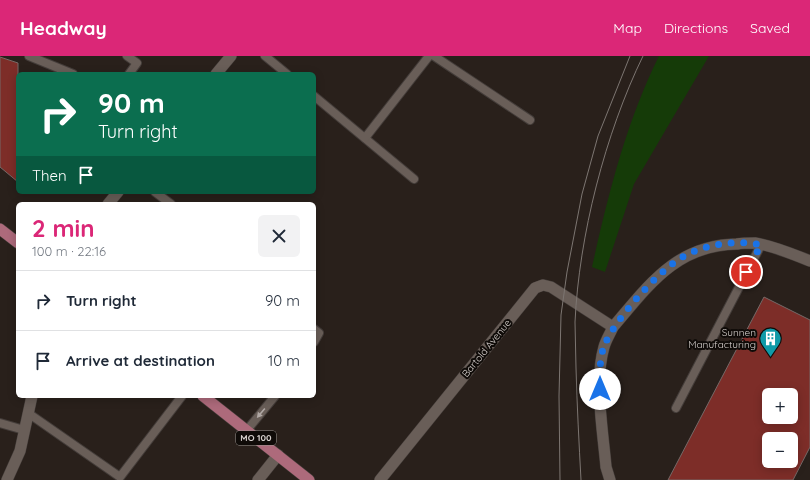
<!DOCTYPE html>
<meta charset="utf-8">
<style>
body{margin:0;font-family:Quicksand,sans-serif;background:#f2f2f3;color:#1f2937;height:100vh;display:flex;flex-direction:column;font-size:15px;white-space:nowrap}
*{box-sizing:border-box;margin:0}
p{font-size:13px;color:#747a83}
.icon{flex:none;width:22px;height:22px;fill:none;stroke:currentColor;stroke-width:2;stroke-linecap:round;stroke-linejoin:round}
.map{position:relative;flex:1;overflow:hidden}
.sheet{position:absolute;left:16px;top:146px;width:300px;height:196px;display:flex;flex-direction:column;background:#fff;border-radius:6px;box-shadow:0 2px 10px #0003}
.sheet>*{flex:none}
.hud{position:absolute;left:16px;top:16px;width:300px;height:122px;border-radius:6px;box-shadow:0 2px 10px #0003;background:#0b6e4f;color:#fff;overflow:hidden}
.controls{position:absolute;left:762px;top:332px;display:grid;gap:8px}
.controls a{display:grid;place-items:center;width:36px;height:36px;border-radius:6px;background:#fff;box-shadow:0 2px 10px #0003;font-size:20px}
.pin{position:absolute;display:grid;place-items:center;width:34px;height:34px;color:#fff;margin:-17px;border:2px solid #fff;border-radius:50%;box-shadow:0 1px 4px #0007}
.me{position:absolute;width:44px;margin:-22px;rotate:0deg;stroke-linejoin:round;filter:drop-shadow(0 0 3px #0008)}
.turn{display:flex;align-items:center;gap:14px;height:84px;padding:0 16px;font-size:18px}
.turn .icon{width:52px;height:52px;stroke-width:2.5}
.turn b{display:block;font-size:28px;line-height:34px}
.then{display:flex;align-items:center;height:38px;padding:0 16px;background:#0003;gap:8px;font-size:15px}
.round{display:grid;place-items:center;flex:none;width:42px;height:42px;border-radius:6px;background:#f2f2f3}
.head{display:flex;align-items:center;justify-content:space-between;height:68px;padding:0 16px}
h1{font-size:24px;font-weight:700;line-height:30px;color:#db2777}
ul{padding:0;list-style:none}
li{display:flex;align-items:center;gap:12px;height:60px;padding:0 16px;border-top:1px solid #e0e1e3}
li div{flex:1}
li b{display:block;font-size:15px}
li em{font-style:normal}
header{display:flex;align-items:center;gap:24px;box-sizing:border-box;height:56px;padding:0 20px;background:#db2777;color:#fff}
header strong{font-size:19px}
nav{display:flex;gap:22px;margin-inline-start:auto;font-size:14px}
.map>svg:first-child{display:block}
.green{fill:#153b08}
.building{fill:#7d2d28;stroke:#766967;fill-rule:evenodd}
.lines{fill:none;stroke-linecap:round;stroke-linejoin:round}
.service-casing{stroke:#443d3a;stroke-width:10}
.minor-casing{stroke:#443d3a;stroke-width:12}
.tertiary-casing{stroke:#443d3a;stroke-width:12}
.primary-casing{stroke:#443d3a;stroke-width:12}
.service{stroke:#695e58;stroke-width:8}
.minor{stroke:#695e58;stroke-width:11}
.tertiary{stroke:#695e58;stroke-width:11}
.primary{stroke:#ad6a7b;stroke-width:11}
.tram{stroke:#7d7672;stroke-width:1}
.oneway{fill:#b0a8a4}
.route{stroke:#1a73e8;stroke-width:7;stroke-dasharray:0 12.6}
.labels{text-anchor:middle;stroke-width:4;stroke-linejoin:round;paint-order:stroke}
.shield{fill:#0f0b08;stroke:#9a9592;stroke-width:1}
.shield-label{font-size:9px;font-weight:bold;fill:#d6d0cd}
.poi-label{font-size:10px;fill:#d6d0cd;stroke:#0f0b08;text-anchor:end}
.street-label{font-size:10px;fill:#d6d0cd;stroke:#0f0b08}
</style>
<header>
<strong>Headway</strong>
<nav><a>Map</a><a>Directions</a><a>Saved</a></nav>
</header>
<div class="map">
<svg width="810" height="424" viewBox="0 0 810 424">
<rect width="100%" height="100%" fill="#29201b"/>
<path class="green" d="M659 0H709L634 128 605 216 592 211C608 140 626 66 659 0Z"/>
<g class="building">
<polygon points="0,1 18,7 18,126 0,111"/>
<path d="M764 241 810 264V391L793 424H668ZM769 339H791V361H769ZM769 383H791V405H769Z"/>
</g>
<g class="lines">
<defs>
<g id="service">
<polyline points="29,0 73,18"/>
<polyline points="127,0 137,7 129,18"/>
<polyline points="265,0 287,18"/>
<polyline points="434,0 530,64"/>
<polyline points="314,40 414,123"/>
<polyline points="365,82 429,0"/>
<polyline points="155,136 171,148"/>
<polyline points="314,273 319,277 314,286"/>
<polyline points="676,352 761,189"/>
<polyline points="28,357 120,421 182,340"/>
<polyline points="0,367 24,374"/>
<polyline points="247,374 275,340"/>
</g>
<g id="minor">
<polyline points="216,18 231,0"/>
<polyline points="108,148 118,136"/>
<polyline points="258,424 278,399"/>
<path d="M380 424 535 232 543 229 551 231 613 271C649 229 676 189 737 188 742 187 749 187 755 187 774 190 792 198 810 205"/>
<path d="M610 424 606 411C603 376 594 325 604 291 606 284 610 278 613 271"/>
</g>
<polyline id="tertiary" points="7,424 20,395 32,340"/>
<g id="primary">
<polyline points="0,173 18,187"/>
<polyline points="203,340 309,424"/>
</g>
</defs>
<use href="#service" class="service-casing"/>
<use href="#minor" class="minor-casing"/>
<use href="#tertiary" class="tertiary-casing"/>
<use href="#primary" class="primary-casing"/>
<use href="#service" class="service"/>
<use href="#minor" class="minor"/>
<use href="#tertiary" class="tertiary"/>
<use href="#primary" class="primary"/>
<g class="tram">
<polyline points="560,424 559,340 561,259 567,216 582,138 598,80 630,0"/>
<path d="M581 424C579 387 577 349 576 312 576 297 575 281 575 266 579 180 605 78 643 0"/>
</g>
</g>
<defs><path id="oneway-solid" d="M-6-.8H1V-3.2L6.5 0L1 3.2V.8H-6Z"/></defs>
<use class="oneway" href="#oneway-solid" transform="translate(261 357) rotate(130)"/>
<g class="lines">
<path class="route" d="M600 333C600 319 599 301 605 288 615 264 658 215 681 202 702 189 736 183 761 189L746 216"/>
</g>
<defs>
<symbol id="building-pin" viewBox="-11 -11 22 30"><path d="M0 17L-7.5 6A9.5 9.5 0 1 1 7.5 6Z" fill="#0f9aa8" stroke="#0f0b08"/><path d="M-4-6H4V6H1V3H-1V6H-4ZM-2.5-4.3h1.7v1.8h-1.7ZM.8-4.3h1.7v1.8H.8ZM-2.5-1h1.7V.8h-1.7ZM.8-1h1.7V.8H.8Z" fill="#fff"/></symbol>
</defs>
<g fill-rule="evenodd">
<use href="#building-pin" x="758" y="270" width="25" height="34"/>
</g>
<g class="labels">
<rect class="shield" x="236" y="375" width="40" height="14" rx="3"/>
<g class="shield-label">
<text x="256" y="385">MO 100</text>
</g>
<g class="poi-label">
<text x="756" y="280">Sunnen<tspan x="756" dy="12">Manufacturing</tspan></text>
</g>
<g class="street-label">
<text transform="translate(486 292) rotate(-51)" y="4">Bartold Avenue</text>
</g>
</g>
</svg>
<div class="controls">
<a>+</a>
<a>−</a>
</div>
<div class="pin" style="left:746px;top:216px;background:#d93025"><svg class="icon" aria-label="arrive" viewBox="0 0 24 24"><path d="M6 21V4h12l-3 4 3 4H6"/></svg></div>
<svg class="me" style="left:600px;top:333px" viewBox="-20 -20 40 40"><circle r="19" fill="#fff"/><path d="M0-13L10 11 0 6-10 11z" fill="#1a73e8"/></svg>
<div class="hud">
<div class="turn"><svg class="icon" aria-label="right" viewBox="0 0 24 24"><path d="M7 20v-9h11M14 6l5 5-5 5"/></svg><div><b>90 m</b>Turn right</div></div>
<div class="then">Then<svg class="icon" aria-label="arrive" viewBox="0 0 24 24"><path d="M6 21V4h12l-3 4 3 4H6"/></svg></div>
</div>
<section class="sheet">
<div class="head"><div><h1>2 min</h1><p>100 m · 22:16</p></div><a class="round"><svg class="icon" aria-label="close" viewBox="0 0 24 24"><path d="M6 6l12 12M18 6L6 18"/></svg></a></div>
<ul>
<li><svg class="icon" aria-label="right" viewBox="0 0 24 24"><path d="M7 20v-9h11M14 6l5 5-5 5"/></svg><div><b>Turn right</b></div><em>90 m</em></li>
<li><svg class="icon" aria-label="arrive" viewBox="0 0 24 24"><path d="M6 21V4h12l-3 4 3 4H6"/></svg><div><b>Arrive at destination</b></div><em>10 m</em></li>
</ul>
</section>
</div>
